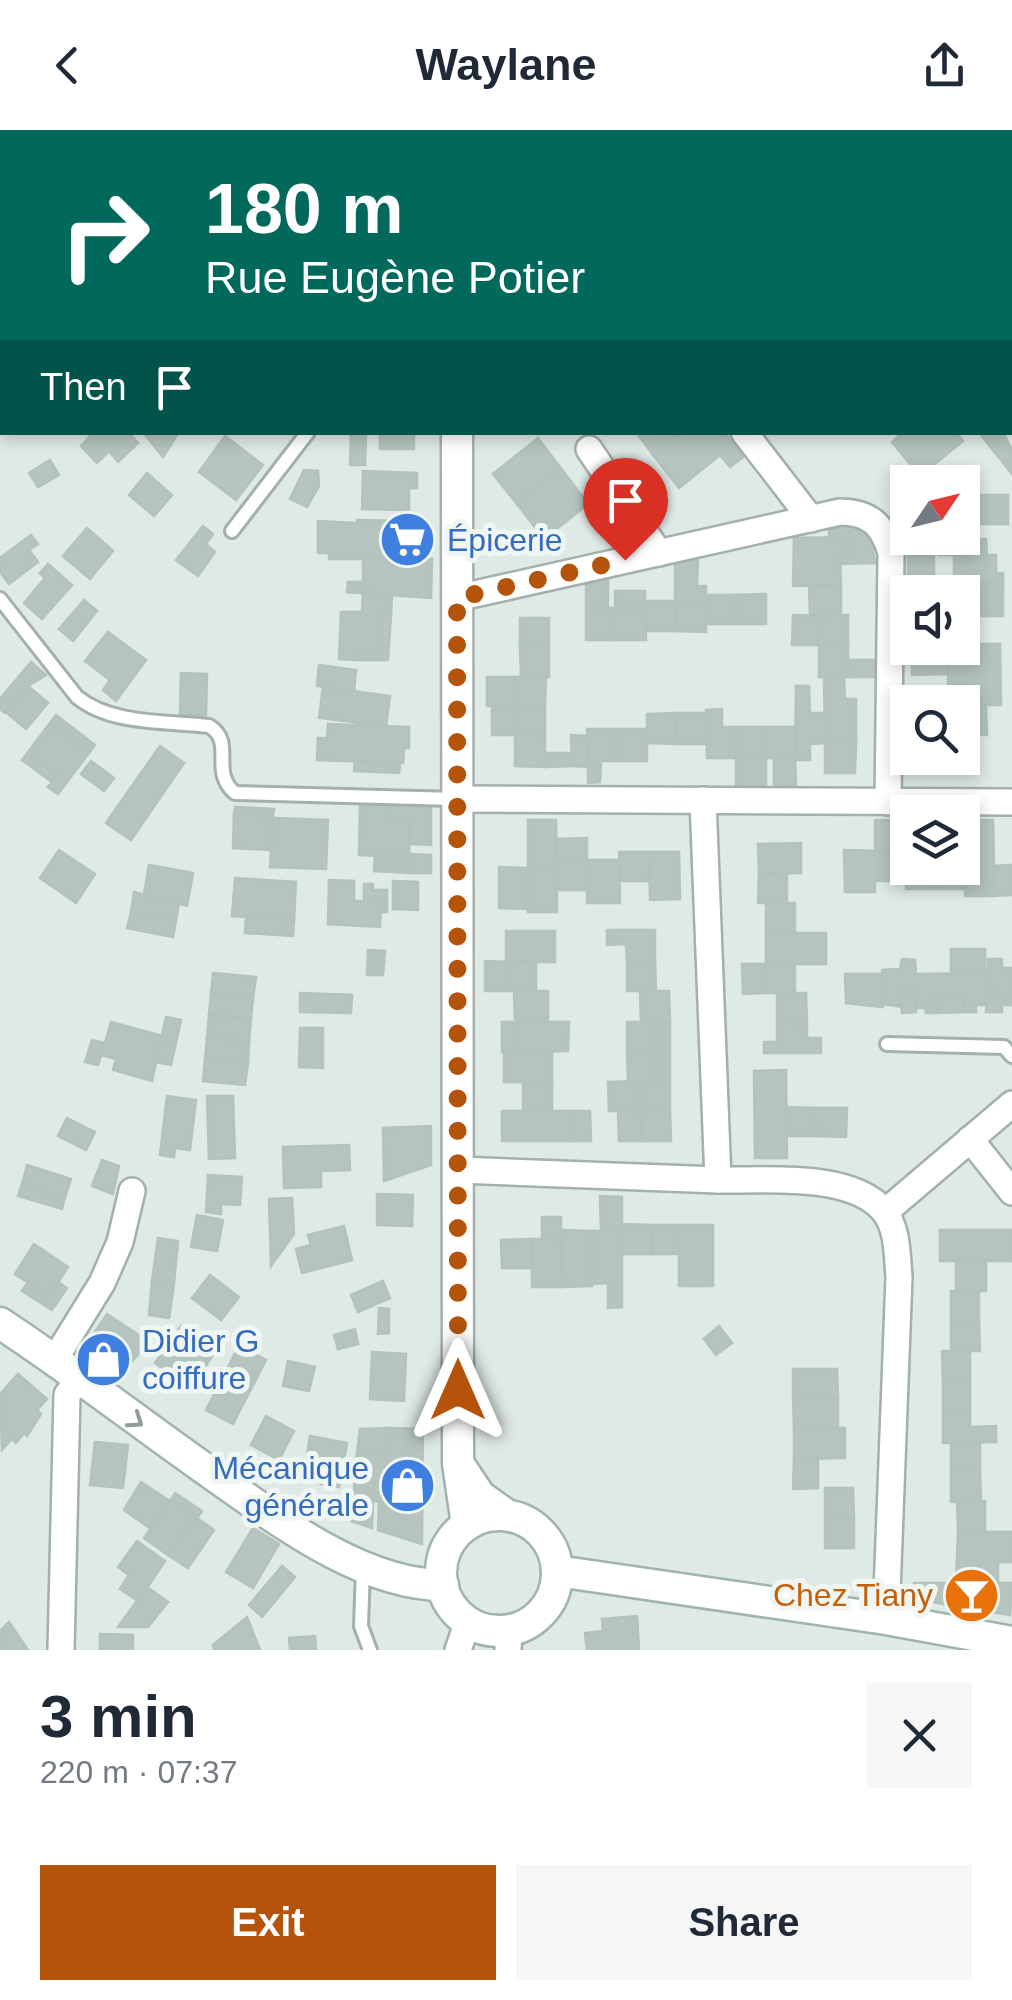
<!DOCTYPE html>
<meta charset="utf-8">
<style>
body{margin:0;font-family:Helvetica,sans-serif;background:#f6f6f7;color:#1f2937;height:100vh;display:flex;flex-direction:column;font-size:38px;white-space:nowrap}
*{box-sizing:border-box;margin:0}
p{font-size:32px;color:#747a83}
.icon{flex:none;width:55px;height:55px;fill:none;stroke:currentColor;stroke-width:2;stroke-linecap:round;stroke-linejoin:round}
.map{position:relative;height:1520px;overflow:hidden}
.panel{display:flex;flex-direction:column;background:#fff;flex:1}
.panel>*{flex:none}
.top-card{position:absolute;left:0px;top:0px;width:1012px;height:305px;box-shadow:0 5px 15px #0003;background:#00695c;color:#fff;overflow:hidden}
.needle{width:65px;rotate:55deg}
.fabs{position:absolute;left:890px;top:335px;display:grid;gap:20px}
.fabs a{display:grid;place-items:center;width:90px;height:90px;border-radius:0px;background:#fff;box-shadow:0 5px 15px #0003;font-size:50px}
.pin{position:absolute;display:grid;place-items:center;width:85px;height:85px;color:#fff;margin:-102px -42px;border-radius:50% 50% 50% 0;rotate:-45deg;box-shadow:0 0 10px #0007}
.pin .icon{rotate:45deg}
.me{position:absolute;width:110px;margin:-55px;rotate:0deg;stroke-linejoin:round;filter:drop-shadow(0 0 8px #0008)}
.turn{display:flex;align-items:center;gap:35px;height:210px;padding:0 40px;font-size:45px}
.turn .icon{width:130px;height:130px;stroke-width:2.5}
.turn b{display:block;font-size:70px;line-height:85px}
.then{display:flex;align-items:center;height:95px;padding:0 40px;background:#0003;gap:20px;font-size:38px}
.round{display:grid;place-items:center;flex:none;width:105px;height:105px;border-radius:0px;background:#f6f6f7}
.headline{display:flex;align-items:center;justify-content:space-between;height:170px;padding:0 40px}
h1{font-size:60px;font-weight:800;line-height:75px}
.action{display:flex;gap:20px;margin-top:auto;padding:20px 40px}
.action a{flex:1;height:115px;border-radius:0px;background:#b45309;color:#fff;font-size:40px;font-weight:800;line-height:115px;text-align:center}
.action a+a{background:#f6f6f7;color:#1f2937}
header{display:flex;justify-content:space-between;align-items:center;height:130px;padding:0 40px;background:#fff;font-size:45px;font-weight:800}
.map>svg:first-child{display:block}
.building{fill:#b5c4be;stroke:#b2c2bc;stroke-width:2.5}
.lines{fill:none;stroke-linecap:round;stroke-linejoin:round}
.service-casing{stroke:#a3b0ac;stroke-width:18}
.minor-casing{stroke:#a3b0ac;stroke-width:30}
.tertiary-casing{stroke:#a3b0ac;stroke-width:35}
.secondary-casing{stroke:#9fb4ad;stroke-width:35}
.service{stroke:#fff;stroke-width:12}
.minor{stroke:#fff;stroke-width:25}
.tertiary{stroke:#fff;stroke-width:30}
.secondary{stroke:#fff;stroke-width:30}
.oneway{stroke:#909c99}
.route{stroke:#b45309;stroke-width:18;stroke-dasharray:0 32.4}
.labels{text-anchor:middle;stroke-width:10;stroke-linejoin:round;paint-order:stroke}
.shop-label{font-size:32px;fill:#366cbe;stroke:#eff6f3;text-anchor:start}
.food-label{font-size:32px;fill:#c56008;stroke:#eff6f3;text-anchor:end}
</style>
<header><svg class="icon" aria-label="back" viewBox="0 0 24 24"><path d="M15 5l-7 7 7 7"/></svg>Waylane<svg class="icon" aria-label="share" viewBox="0 0 24 24"><path d="M12 15V3M7 8l5-5 5 5M5 13v7h14v-7"/></svg></header>
<div class="map">
<svg width="1012" height="1520" viewBox="0 0 1012 1520">
<rect width="100%" height="100%" fill="#dfe9e5"/>
<g class="building">
<polygon points="94,302 128,302 138,313 118,332 109,321 97,333 81,316"/>
<polygon points="143,302 179,302 163,327"/>
<rect x="380" y="302" width="34" height="17"/>
<polygon points="636,302 681,302 653,325"/>
<polygon points="681,302 724,302 743,327 730,337 720,325 679,358 653,325"/>
<polygon points="903,302 956,302 963,311 920,346 892,312"/>
<polygon points="984,302 1003,302 1012,320 1012,344 981,305"/>
<polygon points="351,303 366,303 365,335 350,335"/>
<polygon points="225,306 263,335 236,370 199,342"/>
<polygon points="538,308 560,337 517,374 493,344"/>
<polygon points="50,330 59,345 38,357 29,343"/>
<polygon points="560,337 588,374 544,409 517,374"/>
<polygon points="304,340 318,341 319,356 307,377 290,369"/>
<polygon points="363,341 417,343 417,358 409,358 409,380 362,379"/>
<polygon points="147,343 172,365 154,386 129,365"/>
<rect x="962" y="365" width="46" height="29"/>
<polygon points="357,390 408,391 408,412 399,412 398,429 329,429 329,423 318,423 318,391 357,393"/>
<polygon points="962,394 970,394 970,425 939,425 939,408 962,408"/>
<polygon points="850,395 863,400 871,408 875,433 840,434 840,425 848,425 847,407 829,408 829,398"/>
<polygon points="203,396 213,404 206,414 215,422 198,446 176,430"/>
<polygon points="87,398 113,421 90,449 63,426"/>
<polygon points="31,405 38,414 29,420 38,432 9,454 0,442 0,428"/>
<polygon points="847,407 848,425 840,425 841,455 793,456 794,408"/>
<polygon points="970,409 986,409 987,425 970,425"/>
<rect x="908" y="425" width="26" height="21"/>
<polygon points="954,425 986,425 986,454 954,455"/>
<polygon points="987,425 996,425 996,443 1003,443 1003,454 986,454"/>
<polygon points="698,428 697,456 706,456 706,471 675,471 675,432"/>
<polygon points="363,429 432,429 431,468 347,462 348,452 363,452"/>
<polygon points="48,434 72,455 42,489 24,473 45,448 40,443"/>
<polygon points="608,445 608,479 586,478 586,450"/>
<rect x="986" y="454" width="17" height="32"/>
<polygon points="986,454 986,486 962,486 962,462 954,462 954,455"/>
<polygon points="841,455 841,485 810,485 809,456"/>
<rect x="915" y="455" width="39" height="7"/>
<rect x="615" y="461" width="30" height="17"/>
<polygon points="363,462 392,464 391,484 382,484 381,522 358,521 357,530 339,529 341,482 362,482"/>
<polygon points="766,464 766,494 736,494 736,465"/>
<rect x="706" y="465" width="30" height="29"/>
<polygon points="84,470 97,481 73,511 59,499"/>
<polygon points="645,471 675,471 676,501 646,501"/>
<polygon points="675,471 706,471 706,502 676,501"/>
<rect x="586" y="478" width="29" height="32"/>
<polygon points="615,478 645,478 646,510 615,510"/>
<polygon points="382,484 391,484 388,530 357,530 358,521 381,522"/>
<polygon points="793,485 819,486 819,515 792,515"/>
<polygon points="841,485 848,485 848,515 819,515 819,486"/>
<rect x="962" y="486" width="16" height="28"/>
<rect x="520" y="488" width="29" height="27"/>
<polygon points="108,502 146,530 116,571 103,560 110,550 85,531"/>
<polygon points="962,514 978,514 978,544 948,544 948,518 962,518"/>
<polygon points="978,514 1000,514 1001,575 986,575 987,605 967,605 967,575 978,575"/>
<polygon points="520,515 549,515 549,547 521,547"/>
<rect x="819" y="515" width="29" height="32"/>
<polygon points="947,526 948,544 912,545 912,527"/>
<polygon points="848,530 876,530 875,547 848,547"/>
<polygon points="31,532 46,545 28,556 5,583 0,579 0,569"/>
<polygon points="319,535 356,540 354,561 317,556"/>
<polygon points="181,543 207,544 206,585 180,585"/>
<polygon points="948,544 978,544 978,575 948,572"/>
<rect x="487" y="547" width="28" height="29"/>
<polygon points="515,547 546,547 545,576 515,576"/>
<polygon points="824,547 844,547 845,569 856,569 856,613 825,613"/>
<polygon points="28,556 48,573 26,599 6,582"/>
<polygon points="796,556 809,556 810,583 825,583 825,613 810,614 810,630 795,630"/>
<polygon points="323,557 390,566 386,596 319,588"/>
<rect x="492" y="576" width="23" height="29"/>
<rect x="515" y="576" width="30" height="29"/>
<polygon points="722,579 722,597 736,597 736,628 707,628 706,580"/>
<polygon points="676,583 706,583 707,614 677,614"/>
<polygon points="676,583 677,614 647,613 647,584"/>
<polygon points="56,585 95,615 89,623 54,597 32,626 57,645 52,652 22,630"/>
<polygon points="328,594 409,597 409,618 404,618 403,633 317,630 318,608 327,608"/>
<polygon points="54,597 89,623 58,664 48,657 57,645 32,626"/>
<rect x="736" y="597" width="30" height="31"/>
<polygon points="766,597 796,597 795,628 766,628"/>
<polygon points="587,599 616,599 616,631 588,631"/>
<rect x="616" y="599" width="31" height="32"/>
<polygon points="515,605 545,605 545,637 515,636"/>
<polygon points="571,605 587,606 588,637 572,636"/>
<polygon points="962,605 967,605 966,634 939,634 939,628 962,628"/>
<polygon points="825,613 856,613 855,643 825,643"/>
<polygon points="160,616 184,633 131,710 106,693"/>
<polygon points="545,623 571,623 572,636 545,637"/>
<polygon points="736,628 766,628 766,657 736,656"/>
<polygon points="774,628 795,628 796,657 774,657"/>
<polygon points="91,631 114,648 104,661 81,644"/>
<polygon points="355,631 400,633 399,643 354,641"/>
<polygon points="588,631 601,631 600,652 588,653"/>
<polygon points="360,673 390,675 390,690 410,691 409,727 359,725"/>
<polygon points="390,675 431,676 431,715 409,714 410,691 390,690"/>
<polygon points="235,677 274,679 273,686 234,684"/>
<polygon points="234,684 273,686 271,720 233,718"/>
<polygon points="273,688 328,690 326,739 270,737"/>
<polygon points="528,690 556,690 557,737 528,738"/>
<polygon points="875,690 892,690 892,720 875,721"/>
<polygon points="963,690 993,690 994,736 964,736"/>
<polygon points="587,708 587,730 557,730 556,709"/>
<polygon points="801,713 801,743 759,744 758,714"/>
<polygon points="59,720 95,744 76,773 40,748"/>
<polygon points="844,720 875,721 875,762 845,762"/>
<polygon points="905,720 906,751 875,751 875,721"/>
<polygon points="619,722 649,722 649,751 620,751"/>
<polygon points="649,722 679,722 680,769 650,770"/>
<polygon points="409,724 431,725 431,743 408,743"/>
<polygon points="375,726 409,727 408,743 374,741"/>
<polygon points="962,728 965,759 936,759 936,738 962,738"/>
<polygon points="906,729 908,738 936,738 936,759 906,759"/>
<rect x="557" y="730" width="30" height="30"/>
<polygon points="587,730 619,730 620,773 587,773"/>
<polygon points="149,735 193,743 187,776 144,764"/>
<polygon points="1012,735 1012,765 994,766 994,736"/>
<polygon points="964,736 994,736 994,766 965,766"/>
<polygon points="499,737 528,738 528,779 499,778"/>
<polygon points="557,737 557,782 528,782 528,738"/>
<polygon points="787,743 787,773 758,773 759,744"/>
<polygon points="235,748 296,752 294,790 232,786"/>
<polygon points="329,750 354,751 354,771 381,771 380,797 328,794"/>
<polygon points="393,751 418,752 418,780 393,779"/>
<polygon points="364,754 373,754 373,760 387,760 387,782 381,782 381,771 364,771"/>
<polygon points="134,762 179,774 176,790 131,782"/>
<rect x="766" y="773" width="29" height="30"/>
<polygon points="131,782 176,790 173,807 127,798"/>
<polygon points="246,787 294,790 293,806 245,803"/>
<polygon points="607,800 655,800 655,832 627,832 626,814 607,815"/>
<rect x="506" y="801" width="49" height="31"/>
<rect x="766" y="803" width="60" height="31"/>
<rect x="951" y="819" width="34" height="24"/>
<polygon points="368,820 385,821 383,845 367,845"/>
<polygon points="902,829 915,830 916,844 987,843 987,875 976,875 976,882 964,882 963,863 936,863 937,883 926,883 925,878 916,878 915,862 900,862 902,877 883,874 882,840 900,839"/>
<polygon points="988,829 1002,829 1002,838 1012,838 1012,875 1002,875 1002,862 987,862"/>
<polygon points="485,831 506,832 506,861 485,861"/>
<polygon points="536,831 536,861 506,861 506,832"/>
<polygon points="627,832 655,832 656,861 627,861"/>
<polygon points="742,834 766,834 766,863 743,864"/>
<rect x="766" y="834" width="29" height="29"/>
<polygon points="213,843 256,847 253,868 211,864"/>
<polygon points="845,844 882,844 883,877 846,873"/>
<polygon points="514,861 548,861 548,892 515,892"/>
<polygon points="640,861 669,861 670,892 641,892"/>
<polygon points="900,862 915,862 916,882 902,883"/>
<polygon points="987,862 1002,862 1002,882 986,882"/>
<polygon points="300,863 352,865 351,883 300,882"/>
<polygon points="777,863 806,863 807,894 777,893"/>
<polygon points="936,863 963,863 964,882 937,883"/>
<polygon points="211,864 253,868 251,889 209,885"/>
<polygon points="209,885 251,889 249,912 207,908"/>
<polygon points="166,887 181,890 171,935 156,932"/>
<polygon points="111,892 162,906 152,951 113,940 116,929 101,925 98,935 85,932 92,910 105,913"/>
<rect x="502" y="892" width="13" height="30"/>
<polygon points="515,892 569,892 568,921 515,922"/>
<rect x="627" y="892" width="29" height="29"/>
<rect x="656" y="892" width="14" height="59"/>
<polygon points="777,893 807,894 807,908 821,908 821,923 764,923 764,912 777,912"/>
<polygon points="300,898 323,898 323,938 299,937"/>
<polygon points="207,908 249,912 248,933 205,929"/>
<polygon points="552,921 552,952 504,952 504,922"/>
<polygon points="627,921 656,921 656,951 628,951"/>
<polygon points="205,929 248,933 245,955 203,951"/>
<polygon points="786,940 787,1028 755,1028 754,941"/>
<polygon points="640,951 670,951 670,981 641,981"/>
<polygon points="640,951 641,981 609,981 608,952"/>
<polygon points="523,952 552,952 552,981 523,982"/>
<polygon points="167,966 196,970 190,1020 175,1018 174,1027 160,1025"/>
<polygon points="207,966 233,966 235,1028 209,1029"/>
<polygon points="786,977 815,978 816,1006 786,1006"/>
<polygon points="815,978 847,978 846,1007 816,1006"/>
<rect x="502" y="981" width="69" height="30"/>
<polygon points="571,981 590,981 591,1011 571,1011"/>
<polygon points="618,981 641,981 642,1011 619,1011"/>
<polygon points="641,981 670,981 671,1011 642,1011"/>
<polygon points="67,988 95,1002 86,1020 58,1006"/>
<polygon points="431,996 431,1035 384,1051 383,998"/>
<polygon points="349,1015 350,1040 321,1041 321,1057 284,1058 283,1017"/>
<polygon points="102,1030 119,1036 113,1064 92,1056"/>
<polygon points="27,1035 71,1049 63,1074 23,1051"/>
<polygon points="208,1045 242,1047 240,1075 221,1074 221,1084 206,1082"/>
<polygon points="23,1051 63,1074 62,1079 18,1066"/>
<polygon points="377,1064 413,1065 412,1096 377,1095"/>
<polygon points="600,1066 622,1067 622,1101 601,1101"/>
<polygon points="292,1068 294,1104 271,1136 269,1069"/>
<polygon points="197,1085 223,1090 217,1121 191,1117"/>
<rect x="542" y="1087" width="19" height="22"/>
<polygon points="622,1094 651,1095 652,1124 622,1124"/>
<polygon points="651,1095 679,1095 679,1124 652,1124"/>
<rect x="679" y="1095" width="34" height="61"/>
<polygon points="344,1096 352,1130 302,1143 296,1119 311,1115 308,1105"/>
<polygon points="561,1100 593,1101 592,1156 562,1157"/>
<rect x="940" y="1100" width="72" height="31"/>
<polygon points="593,1101 622,1101 622,1177 608,1178 608,1153 593,1154"/>
<polygon points="158,1108 178,1111 174,1153 152,1151"/>
<polygon points="532,1109 532,1138 502,1138 501,1110"/>
<polygon points="532,1109 561,1109 562,1157 532,1157"/>
<polygon points="34,1114 68,1137 49,1166 15,1144"/>
<rect x="956" y="1131" width="30" height="30"/>
<polygon points="210,1145 239,1167 221,1190 192,1168"/>
<polygon points="152,1151 174,1153 169,1188 149,1185"/>
<polygon points="383,1151 390,1168 358,1182 351,1165"/>
<polygon points="28,1152 49,1166 58,1152 67,1158 52,1180 22,1161"/>
<rect x="951" y="1161" width="28" height="31"/>
<polygon points="379,1178 389,1179 389,1203 378,1204"/>
<polygon points="107,1184 149,1212 118,1247 82,1221"/>
<polygon points="951,1192 979,1192 980,1221 951,1221"/>
<polygon points="181,1196 216,1220 196,1251 174,1235 169,1243 155,1233"/>
<polygon points="719,1196 732,1213 716,1225 704,1209"/>
<polygon points="355,1199 358,1214 338,1219 334,1205"/>
<polygon points="239,1216 266,1230 233,1294 206,1280"/>
<polygon points="82,1221 118,1247 115,1251 78,1226"/>
<polygon points="942,1221 970,1221 970,1252 943,1252"/>
<polygon points="372,1222 406,1224 404,1271 370,1269"/>
<polygon points="288,1231 315,1237 309,1261 283,1256"/>
<polygon points="793,1239 837,1239 838,1268 793,1268"/>
<polygon points="18,1244 47,1269 37,1280 41,1284 27,1306 24,1303 16,1313 12,1309 2,1320 0,1264"/>
<polygon points="943,1252 970,1252 970,1280 943,1281"/>
<polygon points="793,1268 838,1268 838,1298 794,1298"/>
<polygon points="970,1280 970,1297 996,1296 996,1312 943,1313 943,1281"/>
<polygon points="266,1286 294,1301 279,1330 251,1315"/>
<polygon points="389,1298 389,1324 357,1323 360,1299"/>
<polygon points="389,1298 423,1299 422,1414 378,1400 379,1372 373,1371 374,1347 355,1347 357,1323 389,1324"/>
<polygon points="794,1298 845,1298 845,1328 794,1329"/>
<polygon points="310,1306 347,1313 339,1357 321,1354 322,1347 304,1344"/>
<polygon points="95,1312 128,1315 123,1358 90,1355"/>
<polygon points="970,1312 980,1312 980,1340 951,1340 951,1313"/>
<polygon points="818,1328 818,1358 793,1359 794,1329"/>
<polygon points="951,1340 980,1340 981,1371 951,1372"/>
<polygon points="355,1347 374,1347 372,1398 351,1391"/>
<polygon points="141,1352 170,1371 151,1399 124,1380"/>
<polygon points="825,1358 853,1358 854,1389 825,1389"/>
<polygon points="175,1363 202,1381 197,1388 171,1370"/>
<polygon points="171,1370 197,1388 168,1425 144,1408"/>
<polygon points="957,1371 985,1371 985,1402 958,1402"/>
<polygon points="197,1388 214,1400 188,1438 168,1425"/>
<rect x="825" y="1389" width="29" height="29"/>
<polygon points="253,1398 279,1414 253,1458 226,1442"/>
<polygon points="958,1402 1012,1402 1012,1432 998,1432 998,1453 1012,1453 1010,1485 926,1471 913,1457 914,1453 956,1453"/>
<polygon points="137,1411 165,1431 138,1471 120,1459 129,1445 118,1437"/>
<polygon points="282,1436 295,1447 262,1487 249,1475"/>
<polygon points="147,1457 168,1472 148,1497 118,1497"/>
<polygon points="637,1486 639,1520 587,1520 585,1503 603,1501 602,1489"/>
<polygon points="247,1487 260,1520 214,1520 213,1515"/>
<polygon points="9,1492 28,1520 0,1520 0,1501"/>
<polygon points="100,1504 133,1505 133,1520 100,1519"/>
<polygon points="315,1506 316,1520 290,1520 289,1508"/>
</g>
<g class="lines">
<defs>
<g id="service">
<polyline points="269,2 274,0"/>
<polyline points="232,401 308,302"/>
<path d="M0 469 77 567C111 595 167 591 209 596 236 612 209 641 235 663L456 669"/>
<polyline points="887,914 1004,917 1012,926"/>
<polyline points="363,1439 361,1496 370,1520"/>
</g>
<g id="minor">
<polyline points="744,302 811,389"/>
<polyline points="589,319 659,423"/>
<path d="M457 468 840 382C870 382 883 395 891 423L888 672"/>
<polyline points="458,669 1012,672"/>
<path d="M703 670 718 1050C765 1051 850 1042 883 1080 898 1097 897 1125 899 1147L886 1489"/>
<polyline points="970,1009 1012,1062"/>
<polyline points="459,1040 718,1050"/>
<polyline points="885,1082 1012,974"/>
<polyline points="55,1229 102,1153 120,1112 132,1061"/>
<polyline points="61,1520 67,1265 79,1248"/>
<polyline points="458,1520 468,1491"/>
<polyline points="508,1520 509,1500"/>
</g>
<g id="tertiary">
<polyline points="451,0 451,2"/>
<polyline points="457,302 458,1333 467,1395"/>
<polyline points="460,1336 480,1366 508,1386"/>
</g>
<g id="secondary">
<path d="M0 1193C73 1241 141 1294 212 1344 276 1389 362 1455 443 1455"/>
<circle cx="499" cy="1443" r="58"/>
<polyline points="557,1441 886,1489 1012,1512"/>
</g>
</defs>
<use href="#service" class="service-casing"/>
<use href="#minor" class="minor-casing"/>
<use href="#tertiary" class="tertiary-casing"/>
<use href="#secondary" class="secondary-casing"/>
<use href="#service" class="service"/>
<use href="#minor" class="minor"/>
<use href="#tertiary" class="tertiary"/>
<use href="#secondary" class="secondary"/>
</g>
<defs><path id="oneway-chevron" d="M-2-3.5L2.5 0L-2 3.5" fill="none" stroke-width="1.6" stroke-linecap="round" stroke-linejoin="round" transform="scale(2.5)"/></defs>
<use class="oneway" href="#oneway-chevron" transform="translate(136 1291) rotate(35)"/>
<g class="lines">
<polyline class="route" points="458,1260 457,468 625,430"/>
</g>
<defs>
<symbol id="supermarket-disc" viewBox="-11 -11 22 22"><circle r="9.5" fill="#3f7fe0" stroke="#eff6f3"/><path d="M-6-5.5h2.5l.6 2H6L4.5 2H-2.5L-4.4-4H-6ZM-1.5 3.2a1.3 1.3 0 1 0 .1 0ZM3 3.2a1.3 1.3 0 1 0 .1 0Z" fill="#fff"/></symbol>
<symbol id="shop-disc" viewBox="-11 -11 22 22"><circle r="9.5" fill="#3f7fe0" stroke="#eff6f3"/><path d="M-5-2.5h2.3a2.7 3.5 0 0 1 5.4 0H5L5.5 6h-11ZM-1.5-2.5h3a1.5 2.3 0 0 0-3 0Z" fill="#fff"/></symbol>
<symbol id="bar-disc" viewBox="-11 -11 22 22"><circle r="9.5" fill="#e8710a" stroke="#eff6f3"/><path d="M-6-5H6L.8 .8V4.5H3.5V6h-7V4.5H-.8V.8Z" fill="#fff"/></symbol>
</defs>
<g fill-rule="evenodd">
<use href="#supermarket-disc" x="376" y="378" width="63" height="63"/>
<use href="#shop-disc" x="72" y="1198" width="63" height="63"/>
<use href="#shop-disc" x="376" y="1324" width="63" height="63"/>
<use href="#bar-disc" x="940" y="1434" width="63" height="63"/>
</g>
<g class="labels">
<g class="shop-label">
<text x="447" y="421">Épicerie</text>
<text x="142" y="1222">Didier G<tspan x="142" dy="37">coiffure</tspan></text>
<text x="369" y="1349" text-anchor="end">Mécanique<tspan x="369" dy="37">générale</tspan></text>
</g>
<g class="food-label">
<text x="933" y="1476">Chez Tiany</text>
</g>
</g>
</svg>
<div class="fabs">
<a><svg class="needle" viewBox="-14 -14 28 28"><path d="M0-13l5 13h-10z" fill="#e53935"/><path d="M0 13l5-13h-10z" fill="#747a83"/></svg></a>
<a><svg class="icon" aria-label="sound" viewBox="0 0 24 24"><path d="M4 9h4l5-4v14l-5-4H4zM17 9q2 3 0 6"/></svg></a>
<a><svg class="icon" aria-label="search" viewBox="0 0 24 24"><circle cx="10" cy="10" r="6"/><path d="M15 15l6 6"/></svg></a>
<a><svg class="icon" aria-label="layers" viewBox="0 0 24 24"><path d="M12 4l9 5-9 5-9-5zM3 14l9 5 9-5"/></svg></a>
</div>
<div class="pin" style="left:625px;top:430px;background:#d93025"><svg class="icon" aria-label="arrive" viewBox="0 0 24 24"><path d="M6 21V4h12l-3 4 3 4H6"/></svg></div>
<svg class="me" style="left:458px;top:1260px" viewBox="-20 -20 40 40"><path d="M0-17L14 15 0 8-14 15z" fill="#b45309" stroke="#fff" stroke-width="4"/></svg>
<div class="top-card">
<div class="turn"><svg class="icon" aria-label="right" viewBox="0 0 24 24"><path d="M7 20v-9h11M14 6l5 5-5 5"/></svg><div><b>180 m</b>Rue Eugène Potier</div></div>
<div class="then">Then<svg class="icon" aria-label="arrive" viewBox="0 0 24 24"><path d="M6 21V4h12l-3 4 3 4H6"/></svg></div>
</div>
</div>
<section class="panel">
<div class="headline"><div><h1>3 min</h1><p>220 m · 07:37</p></div><a class="round"><svg class="icon" aria-label="close" viewBox="0 0 24 24"><path d="M6 6l12 12M18 6L6 18"/></svg></a></div>
<div class="action"><a>Exit</a><a>Share</a></div>
</section>
